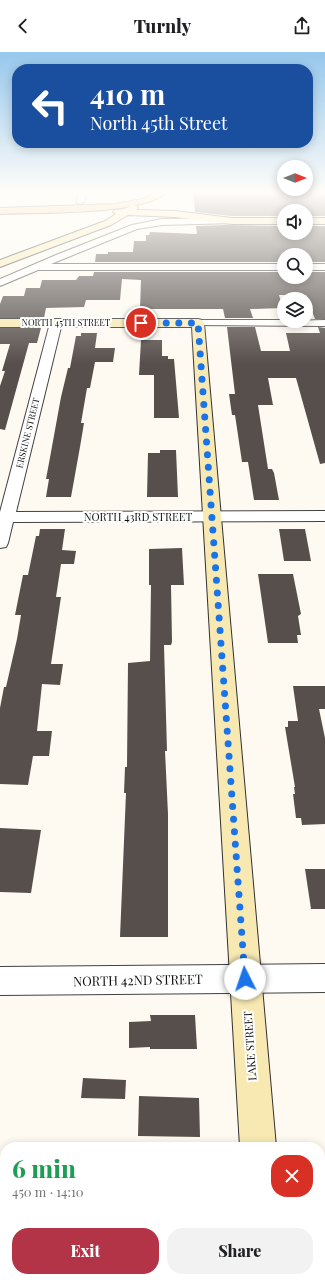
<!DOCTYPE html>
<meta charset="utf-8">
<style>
body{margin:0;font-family:"Playfair Display",serif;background:#f2f2f2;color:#202124;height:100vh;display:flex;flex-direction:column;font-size:15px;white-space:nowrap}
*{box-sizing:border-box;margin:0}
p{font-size:13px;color:#757577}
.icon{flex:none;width:22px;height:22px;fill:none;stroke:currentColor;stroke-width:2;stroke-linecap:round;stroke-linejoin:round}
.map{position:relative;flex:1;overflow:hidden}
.sheet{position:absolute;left:0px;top:1090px;width:325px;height:140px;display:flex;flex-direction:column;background:#fff;border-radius:16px 16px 0 0;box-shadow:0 2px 10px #0003}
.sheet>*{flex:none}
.hud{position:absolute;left:12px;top:12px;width:301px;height:84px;border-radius:16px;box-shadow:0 2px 10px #0003;background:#1a4fa0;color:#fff;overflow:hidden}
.needle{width:26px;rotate:90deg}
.controls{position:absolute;left:277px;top:108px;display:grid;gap:8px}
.controls a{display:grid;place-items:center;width:36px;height:36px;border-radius:50%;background:#fff;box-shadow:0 2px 10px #0003;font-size:20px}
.pin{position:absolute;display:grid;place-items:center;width:34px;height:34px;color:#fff;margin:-17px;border:2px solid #fff;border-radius:50%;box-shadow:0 1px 4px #0007}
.me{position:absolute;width:44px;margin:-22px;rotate:356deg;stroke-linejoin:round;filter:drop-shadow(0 0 3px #0008)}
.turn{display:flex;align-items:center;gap:14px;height:84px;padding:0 12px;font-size:18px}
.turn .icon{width:52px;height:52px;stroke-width:2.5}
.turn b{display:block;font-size:28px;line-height:34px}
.round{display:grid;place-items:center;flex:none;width:42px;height:42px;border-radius:16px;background:#f2f2f2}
.headline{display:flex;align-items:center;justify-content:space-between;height:68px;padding:0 12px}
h1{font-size:24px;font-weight:800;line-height:30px;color:#1e9e55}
.primary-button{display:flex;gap:8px;margin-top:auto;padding:8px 12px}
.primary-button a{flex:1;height:46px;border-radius:16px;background:#b33347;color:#fff;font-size:16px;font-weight:800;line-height:46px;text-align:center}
.primary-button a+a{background:#f2f2f2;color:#202124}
header{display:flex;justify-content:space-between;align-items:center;height:52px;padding:0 12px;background:#fff;font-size:18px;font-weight:800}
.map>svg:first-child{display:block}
.building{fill:#574f4c}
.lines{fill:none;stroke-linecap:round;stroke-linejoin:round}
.minor-casing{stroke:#424242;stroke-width:2}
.secondary-casing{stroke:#313131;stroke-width:2}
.primary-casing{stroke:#202020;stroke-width:2}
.minor{fill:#fff;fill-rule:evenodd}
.secondary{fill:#f8e9b3;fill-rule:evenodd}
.primary{fill:#ecc273;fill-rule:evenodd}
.route{stroke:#1a73e8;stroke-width:7;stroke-dasharray:0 12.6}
.labels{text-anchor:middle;stroke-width:4;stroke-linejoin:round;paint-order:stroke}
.far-street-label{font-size:9px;fill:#0f0f0f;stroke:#fff}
.street-label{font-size:11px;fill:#0f0f0f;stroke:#fff}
.near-street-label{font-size:13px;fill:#0f0f0f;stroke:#fff}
</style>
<header><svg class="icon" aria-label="back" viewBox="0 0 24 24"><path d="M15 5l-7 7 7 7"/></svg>Turnly<svg class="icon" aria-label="share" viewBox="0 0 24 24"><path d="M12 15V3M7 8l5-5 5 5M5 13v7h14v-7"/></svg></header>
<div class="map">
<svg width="325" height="1230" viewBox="0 0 325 1230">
<rect width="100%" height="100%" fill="#fefaf2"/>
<g class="building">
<polygon points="193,140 325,140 325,164 306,164 306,159 284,159 284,164 232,164 195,160"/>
<polygon points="226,173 284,174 284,181 306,181 306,174 325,174 325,210 306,210 306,203 284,203 284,210 95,210 96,202 108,202 108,200 133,200 134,189 146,189 146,183 149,183 150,180 197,182 196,174"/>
<polygon points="94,220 284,220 284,225 306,225 306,220 325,220 325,267 315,267 306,243 279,243 283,256 250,257 253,266 225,266 223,257 140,257 141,228 122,227 120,248 86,248 84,255 46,256 44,266 0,266 0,252 3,244 24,244 26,236 40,236 42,228 76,228 79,224 93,224"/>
<polygon points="227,275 255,275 261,299 290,299 286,281 320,281 318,275 325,276 325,411 320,412 296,326 268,326 273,353 258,353 268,417 272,417 274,421 279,448 254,448 248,410 242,410 235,363 232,363 229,342 235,342"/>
<polygon points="0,276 41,276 37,291 29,291 5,378 0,377 0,334 5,319 2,319 10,292 0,292"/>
<polygon points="81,281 97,281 95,296 115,296 113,310 95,310 90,336 87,336 81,371 84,371 80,395 71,445 46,445 49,427 46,427 49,411 61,345 68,316 70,316 76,284 81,284"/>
<polygon points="141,288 162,288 162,304 168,304 168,307 174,307 179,366 154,366 154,323 139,323"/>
<polygon points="160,398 176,398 178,445 147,445 148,401 160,401"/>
<polygon points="40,477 65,477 62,498 76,499 74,512 61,512 56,545 61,545 51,612 63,612 60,633 42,632 37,679 52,679 49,704 33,704 28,733 0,732 0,656 4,635 6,635 17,587 21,563 15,563 23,523 28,523 36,484 39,484"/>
<polygon points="279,477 305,477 311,509 284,509"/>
<polygon points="182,496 184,533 171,533 172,590 171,593 164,593 167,699 165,699 168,762 168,885 120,885 126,741 124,741 125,715 127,715 128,611 150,609 151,533 149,533 149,497"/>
<polygon points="258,522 293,522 301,562 298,564 301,583 297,583 298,591 268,591"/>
<polygon points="293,634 325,634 325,657 319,657 325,686 325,772 302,773 301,766 296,766 293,742 295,742 294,735 295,735 285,675 288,675 288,669 298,669"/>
<polygon points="0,776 41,778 31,841 0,840"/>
<polygon points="305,817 325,817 325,857 311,857"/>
<polygon points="150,963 195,963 197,997 150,997 150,995 129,996 129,970 151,969"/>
<polygon points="83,1026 126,1028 125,1047 81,1046"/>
<polygon points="139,1044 199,1046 200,1085 138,1084"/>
</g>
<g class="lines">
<defs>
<g id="minor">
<polygon points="79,140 87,140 84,150 80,152 76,150"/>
<polygon points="232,166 236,169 235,171 162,173 137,177 51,212 284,212 284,218 38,218 0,234 0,227 56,203 132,173 162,167"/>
<rect x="306" y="212" width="19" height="6"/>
<polygon points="56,268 62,271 16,460 325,459 325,469 13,470 8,491 6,495 0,496 0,460 50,271"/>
<polygon points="198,268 284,268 284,269 325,268 325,274 194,273 192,271 194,269"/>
<polygon points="325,912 325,940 0,943 0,915"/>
</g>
<g id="secondary">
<polygon points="133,153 136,154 138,156 136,158 175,159 232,166 284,166 284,172 232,172 175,165 128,163 111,173 0,215 0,208 105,169 116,162 113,160 115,158 124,157"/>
<rect x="306" y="166" width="19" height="6"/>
<polygon points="0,267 198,267 202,268 204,271 276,1095 240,1095 192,275 0,275"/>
<rect x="248" y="1225" width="40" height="5"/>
</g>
<path id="primary" d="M156 140H167C144 164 35 160 0 162V156L115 152 143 147Z"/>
</defs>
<use href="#minor" class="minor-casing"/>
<use href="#secondary" class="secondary-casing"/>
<use href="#primary" class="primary-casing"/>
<use href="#minor" class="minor"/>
<use href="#secondary" class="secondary"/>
<use href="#primary" class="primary"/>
</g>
<linearGradient id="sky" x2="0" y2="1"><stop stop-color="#96c7ec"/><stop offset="0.45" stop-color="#fffdf9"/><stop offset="1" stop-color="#fffdf9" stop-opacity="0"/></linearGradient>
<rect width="325" height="312" fill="url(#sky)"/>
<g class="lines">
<polyline class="route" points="141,271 198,271 245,927"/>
</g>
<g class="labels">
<g class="far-street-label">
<text x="66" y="274">NORTH 45TH STREET</text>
<text transform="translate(28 381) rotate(-76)" y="3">ERSKINE STREET</text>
</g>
<g class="street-label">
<text x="138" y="469">NORTH 43RD STREET</text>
<text transform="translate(250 994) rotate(-94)" y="4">LAKE STREET</text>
</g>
<g class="near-street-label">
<text transform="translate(138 928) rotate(-1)" y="5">NORTH 42ND STREET</text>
</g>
</g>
</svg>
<div class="controls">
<a><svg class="needle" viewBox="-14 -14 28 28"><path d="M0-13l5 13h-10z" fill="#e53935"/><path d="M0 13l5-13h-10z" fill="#757577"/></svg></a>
<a><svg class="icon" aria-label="sound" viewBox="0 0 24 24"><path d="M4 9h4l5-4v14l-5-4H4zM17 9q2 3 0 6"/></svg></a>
<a><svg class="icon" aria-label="search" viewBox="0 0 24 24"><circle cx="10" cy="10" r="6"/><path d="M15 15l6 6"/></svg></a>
<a><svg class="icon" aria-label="layers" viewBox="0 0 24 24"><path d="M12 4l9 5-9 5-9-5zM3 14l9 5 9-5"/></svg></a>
</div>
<div class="pin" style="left:141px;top:271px;background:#d93025"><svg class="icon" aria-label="arrive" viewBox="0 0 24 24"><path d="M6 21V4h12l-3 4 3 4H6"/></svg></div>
<svg class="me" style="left:245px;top:927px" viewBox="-20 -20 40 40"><circle r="19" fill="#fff"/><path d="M0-13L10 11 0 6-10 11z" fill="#1a73e8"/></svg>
<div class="hud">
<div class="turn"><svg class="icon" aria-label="left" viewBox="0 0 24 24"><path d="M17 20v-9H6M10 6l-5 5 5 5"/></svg><div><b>410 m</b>North 45th Street</div></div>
</div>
<section class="sheet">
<div class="headline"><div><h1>6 min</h1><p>450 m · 14:10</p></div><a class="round" style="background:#d93025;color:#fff"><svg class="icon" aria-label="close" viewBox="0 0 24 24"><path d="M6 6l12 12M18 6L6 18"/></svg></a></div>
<div class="primary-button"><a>Exit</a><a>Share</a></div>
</section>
</div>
